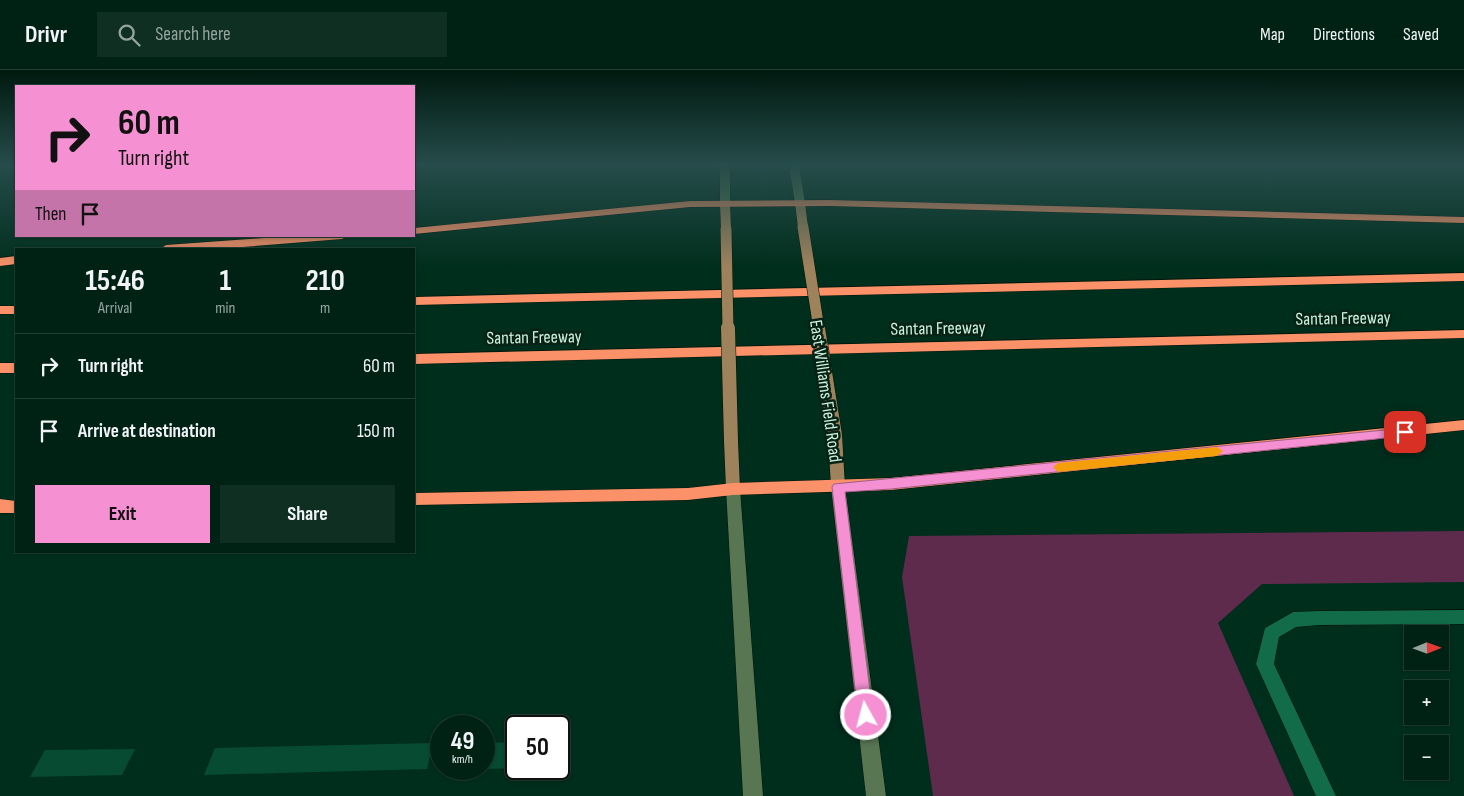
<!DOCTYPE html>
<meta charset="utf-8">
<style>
body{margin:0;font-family:"Sofia Sans Condensed",sans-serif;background:#0e2f22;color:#f1f3f6;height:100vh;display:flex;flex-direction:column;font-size:19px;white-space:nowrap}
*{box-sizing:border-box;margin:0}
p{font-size:16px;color:#95a4a0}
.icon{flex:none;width:28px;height:28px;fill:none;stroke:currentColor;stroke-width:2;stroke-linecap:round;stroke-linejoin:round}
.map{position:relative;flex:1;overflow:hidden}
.side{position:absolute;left:15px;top:178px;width:400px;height:305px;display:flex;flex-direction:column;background:#002215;border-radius:0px;box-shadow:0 1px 4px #0004,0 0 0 1px #223f34}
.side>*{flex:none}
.hud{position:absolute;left:15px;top:15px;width:400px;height:152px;border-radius:0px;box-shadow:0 1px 4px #0004,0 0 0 1px #223f34;background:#f591d2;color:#111;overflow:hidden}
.needle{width:32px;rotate:89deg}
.controls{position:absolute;left:1404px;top:555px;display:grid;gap:10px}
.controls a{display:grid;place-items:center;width:45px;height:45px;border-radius:0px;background:#002215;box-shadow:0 1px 4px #0004,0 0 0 1px #223f34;font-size:25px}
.speed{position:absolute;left:430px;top:645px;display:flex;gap:10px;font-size:25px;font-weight:700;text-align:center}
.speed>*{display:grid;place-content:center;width:65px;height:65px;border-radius:50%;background:#002215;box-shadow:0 1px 4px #0004,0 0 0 1px #223f34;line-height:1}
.speed small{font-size:12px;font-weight:400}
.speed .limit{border:2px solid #111;border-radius:8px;background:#fff;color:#111}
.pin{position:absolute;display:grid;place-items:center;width:42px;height:42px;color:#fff;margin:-21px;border-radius:10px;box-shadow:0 2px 8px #0006}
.me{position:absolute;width:55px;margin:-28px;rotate:353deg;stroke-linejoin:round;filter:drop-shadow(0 0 4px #0008)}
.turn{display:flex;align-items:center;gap:18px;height:105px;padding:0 20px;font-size:22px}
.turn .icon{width:65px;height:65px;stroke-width:2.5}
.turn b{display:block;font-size:35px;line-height:42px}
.then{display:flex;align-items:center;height:48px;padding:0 20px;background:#0003;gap:10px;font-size:19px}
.eta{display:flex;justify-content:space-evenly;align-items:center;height:85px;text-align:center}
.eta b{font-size:30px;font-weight:700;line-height:35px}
.cta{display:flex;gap:10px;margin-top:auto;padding:10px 20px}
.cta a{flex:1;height:58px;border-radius:0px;background:#f591d2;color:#111;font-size:20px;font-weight:700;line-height:58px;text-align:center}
.cta a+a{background:#0e2f22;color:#f1f3f6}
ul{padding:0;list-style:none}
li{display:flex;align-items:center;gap:15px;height:65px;padding:0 20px;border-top:1px solid #223f34}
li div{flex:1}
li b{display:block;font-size:19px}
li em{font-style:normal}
header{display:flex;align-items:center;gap:30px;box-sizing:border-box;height:70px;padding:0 25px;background:#002215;border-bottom:1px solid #223f34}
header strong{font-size:24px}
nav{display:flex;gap:28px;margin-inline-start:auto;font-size:18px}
.search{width:350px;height:45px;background:#0e2f22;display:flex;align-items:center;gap:12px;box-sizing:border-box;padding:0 18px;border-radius:0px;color:#95a4a0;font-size:19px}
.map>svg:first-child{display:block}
.green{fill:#5e2b4d}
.building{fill:#064b32}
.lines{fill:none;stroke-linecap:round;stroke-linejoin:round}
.minor-casing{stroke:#001409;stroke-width:1}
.secondary-casing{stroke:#001409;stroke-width:1}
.primary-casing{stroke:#001409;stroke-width:1}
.motorway-casing{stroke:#001409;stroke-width:1}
.minor{fill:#126b49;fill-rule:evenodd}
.secondary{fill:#587652;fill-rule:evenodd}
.primary{fill:#9d825c;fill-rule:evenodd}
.motorway{fill:#fa9168;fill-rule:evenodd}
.primary-bridge-far1-casing{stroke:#001409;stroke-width:12;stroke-linecap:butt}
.primary-bridge-casing{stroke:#001409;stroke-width:15;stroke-linecap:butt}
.primary-bridge-far1{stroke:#9d825c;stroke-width:11}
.primary-bridge{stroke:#9d825c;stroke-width:14}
.route{fill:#f591d2;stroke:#9f5e88}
.slow{fill:#f59e0b}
.labels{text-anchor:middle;stroke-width:5;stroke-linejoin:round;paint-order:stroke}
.street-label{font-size:18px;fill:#cbf2dd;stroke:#082216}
</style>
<header>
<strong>Drivr</strong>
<div class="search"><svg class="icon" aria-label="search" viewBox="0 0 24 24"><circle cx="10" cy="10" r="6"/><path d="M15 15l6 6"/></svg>Search here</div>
<nav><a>Map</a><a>Directions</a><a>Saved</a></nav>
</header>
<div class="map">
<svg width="1464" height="726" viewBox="0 0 1464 726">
<rect width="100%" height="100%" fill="#002e1c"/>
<polygon class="green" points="1464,461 1464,512 1262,514 1218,553 1294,726 933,726 902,507 909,466"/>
<g class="building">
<polygon points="516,672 516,698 484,699 484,673"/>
<polygon points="433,673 427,699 204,705 215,678"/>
<polygon points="135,679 122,705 30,707 45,680"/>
</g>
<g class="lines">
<defs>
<polygon id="minor" points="1464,540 1464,554 1319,555 1296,557 1279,567 1274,594 1336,726 1316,726 1256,594 1265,558 1293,542 1319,541"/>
<g id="secondary">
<polygon points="720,95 730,95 730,134 725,137 720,134"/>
<polygon points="789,95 799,95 805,133 804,135 796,135 795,133"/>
<polygon points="838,411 843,413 845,417 886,726 866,726 831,417 833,413"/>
<polygon points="733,413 738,415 740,419 763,726 743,726 726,419 728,415"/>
</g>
<g id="primary">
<polygon points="800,130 805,133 808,157 803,160 798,157 795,133"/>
<polygon points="725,131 730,134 731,159 726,162 721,159 720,134"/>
<polygon points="835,360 840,361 842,365 845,417 843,421 838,423 833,421 831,417 828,365 830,361"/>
<polygon points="731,366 736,367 738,371 740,419 738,423 733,425 728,423 726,419 724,371 726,367"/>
</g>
<g id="motorway">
<polygon points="830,130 1464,147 1464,153 830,136 690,137 414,164 414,158 690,131"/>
<polygon points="291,166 348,166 342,169 217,179 160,179 166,175"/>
<polygon points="16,186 16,194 0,196 0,188"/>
<polygon points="1464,203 1464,211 414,235 414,227"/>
<rect x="0" y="236" width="16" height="8"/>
<polygon points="1464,260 1464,268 414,294 414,284"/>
<rect x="0" y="293" width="16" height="10"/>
<polygon points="1464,350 1464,360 891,420 733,425 688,430 414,435 414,423 688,418 733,413 891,408"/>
<polygon points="0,429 16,431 16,443 0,443"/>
</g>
</defs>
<use href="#minor" class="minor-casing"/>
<use href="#secondary" class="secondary-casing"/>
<use href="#primary" class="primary-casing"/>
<use href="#motorway" class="motorway-casing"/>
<use href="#minor" class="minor"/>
<use href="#secondary" class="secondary"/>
<use href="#primary" class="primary"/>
<use href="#motorway" class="motorway"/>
<defs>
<g id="primary-bridge-far1">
<polyline points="803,157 819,259"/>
<polyline points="726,159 728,259"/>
</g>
<g id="primary-bridge">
<polyline points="728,258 731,371"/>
<polyline points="818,258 835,365"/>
</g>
</defs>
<use href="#primary-bridge-far1" class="primary-bridge-far1-casing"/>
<use href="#primary-bridge" class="primary-bridge-casing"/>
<use href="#primary-bridge-far1" class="primary-bridge-far1"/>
<use href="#primary-bridge" class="primary-bridge"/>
</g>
<linearGradient id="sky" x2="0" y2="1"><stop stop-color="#00190f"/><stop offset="0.48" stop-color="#264c4b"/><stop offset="1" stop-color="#264c4b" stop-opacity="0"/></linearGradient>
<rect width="1464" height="197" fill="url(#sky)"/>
<polygon class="route" points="1405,358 1410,362 1405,366 891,419 845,422 873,645 871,651 866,653 861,651 858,645 832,417 834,414"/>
<polygon class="slow" points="1217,377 1223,381 1217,386 1058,402 1053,397 1058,393"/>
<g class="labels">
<g class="street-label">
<text transform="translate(1343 248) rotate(-1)" y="6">Santan Freeway</text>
<text transform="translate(938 258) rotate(-1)" y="6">Santan Freeway</text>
<text transform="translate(534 267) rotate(-1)" y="6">Santan Freeway</text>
<text transform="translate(826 321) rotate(82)" y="6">East Williams Field Road</text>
</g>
</g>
</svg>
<div class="controls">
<a><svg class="needle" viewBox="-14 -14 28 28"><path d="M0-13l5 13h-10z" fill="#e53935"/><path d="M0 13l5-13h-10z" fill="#95a4a0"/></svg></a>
<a>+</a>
<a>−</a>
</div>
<div class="speed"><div>49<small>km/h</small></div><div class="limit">50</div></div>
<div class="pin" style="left:1405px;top:362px;background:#d93025"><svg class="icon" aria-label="arrive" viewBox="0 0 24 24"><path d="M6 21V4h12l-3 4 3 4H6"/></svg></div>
<svg class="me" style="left:866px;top:645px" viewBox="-20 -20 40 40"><circle r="17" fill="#f591d2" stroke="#fff" stroke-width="3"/><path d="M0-11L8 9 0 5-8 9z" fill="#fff"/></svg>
<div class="hud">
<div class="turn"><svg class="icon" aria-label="right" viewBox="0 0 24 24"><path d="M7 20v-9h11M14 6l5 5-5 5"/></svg><div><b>60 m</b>Turn right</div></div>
<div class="then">Then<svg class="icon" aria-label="arrive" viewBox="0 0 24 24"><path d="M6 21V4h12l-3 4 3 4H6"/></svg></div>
</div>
<section class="side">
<div class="eta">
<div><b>15:46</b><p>Arrival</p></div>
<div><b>1</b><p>min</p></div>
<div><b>210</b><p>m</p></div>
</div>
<ul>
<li><svg class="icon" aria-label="right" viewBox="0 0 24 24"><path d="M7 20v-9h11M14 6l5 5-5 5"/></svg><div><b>Turn right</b></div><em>60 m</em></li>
<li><svg class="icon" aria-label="arrive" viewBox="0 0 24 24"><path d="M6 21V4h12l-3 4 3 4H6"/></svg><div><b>Arrive at destination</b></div><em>150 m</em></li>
</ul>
<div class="cta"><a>Exit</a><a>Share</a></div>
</section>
</div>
